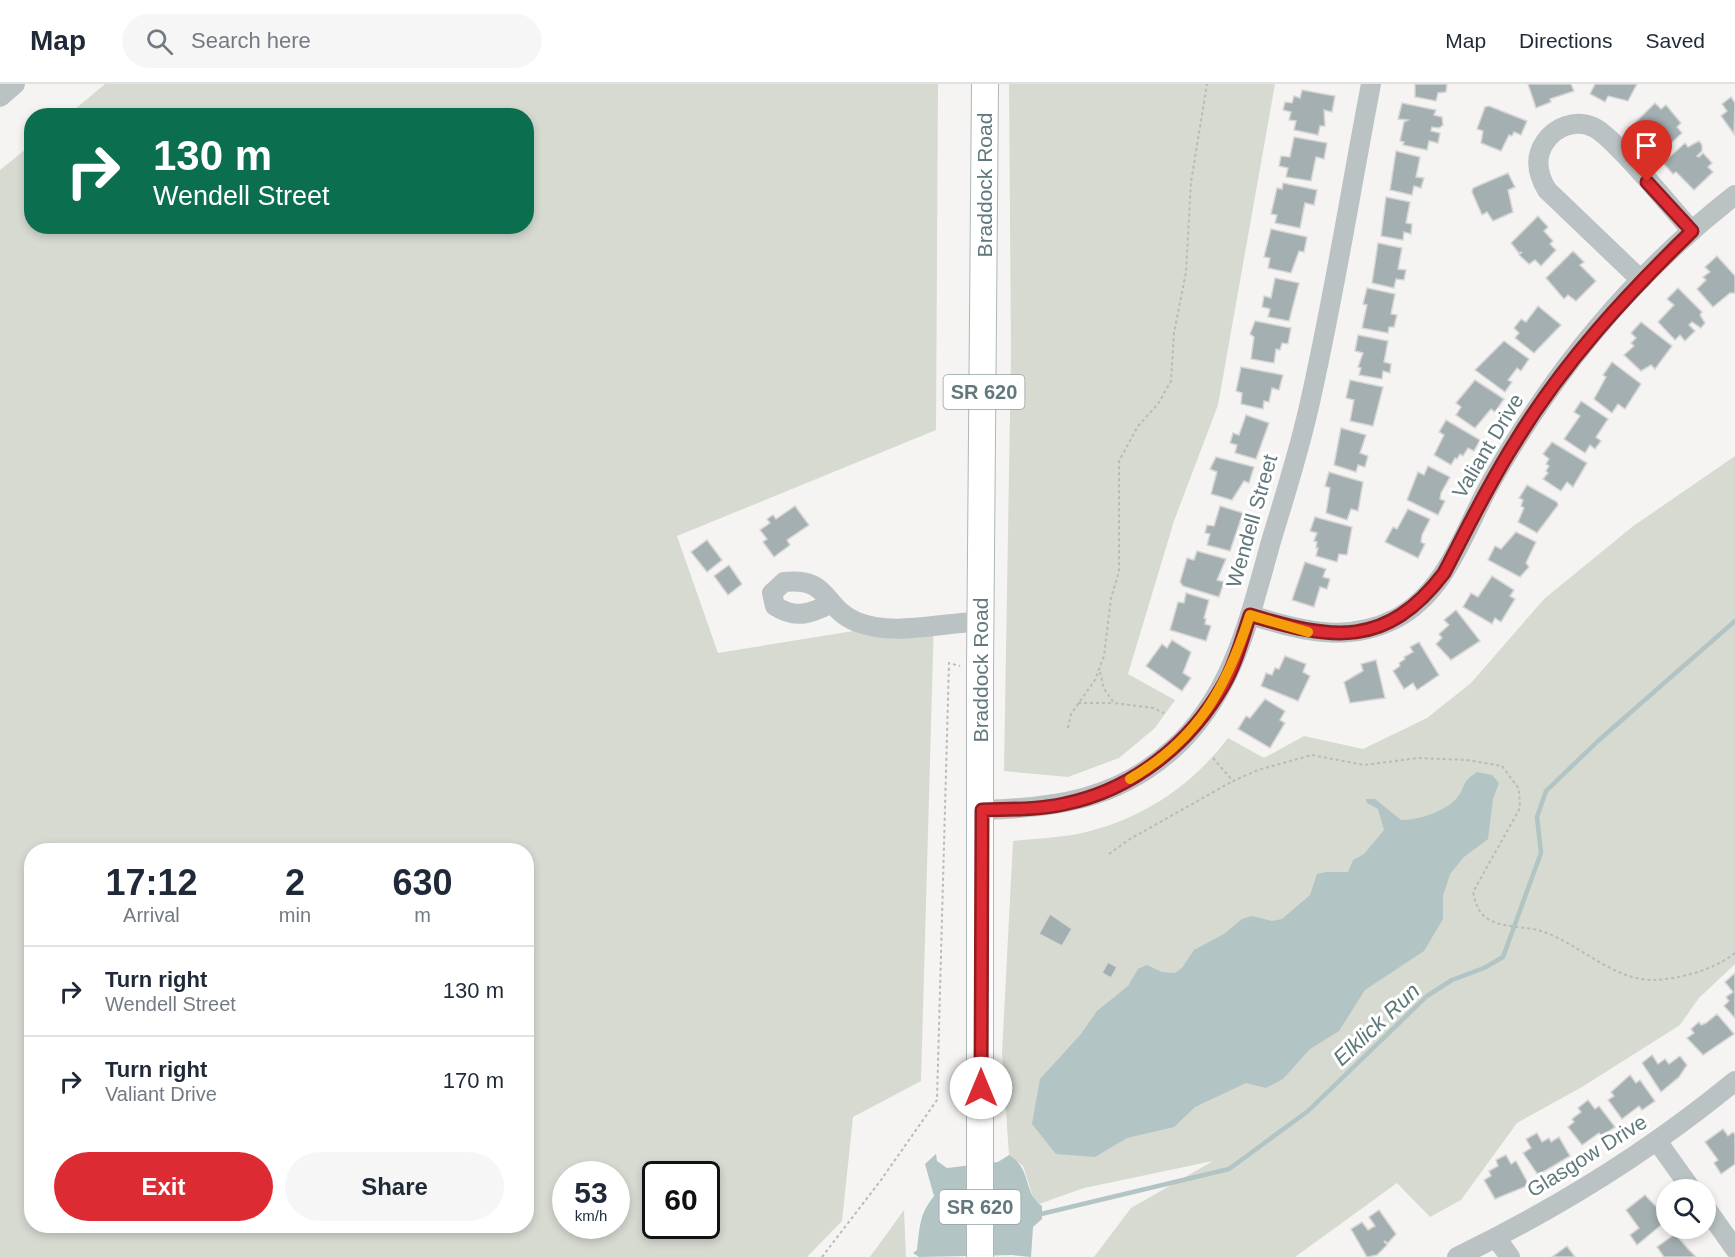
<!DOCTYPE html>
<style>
body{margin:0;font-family:Helvetica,sans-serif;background:#f6f6f7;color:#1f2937;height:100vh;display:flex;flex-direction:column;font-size:22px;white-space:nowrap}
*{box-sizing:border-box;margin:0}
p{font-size:20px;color:#747a83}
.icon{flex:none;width:33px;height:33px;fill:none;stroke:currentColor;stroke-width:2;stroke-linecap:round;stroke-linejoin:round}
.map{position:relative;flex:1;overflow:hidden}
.sheet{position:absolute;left:24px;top:759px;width:510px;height:390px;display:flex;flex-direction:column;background:#fff;border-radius:24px;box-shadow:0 3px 9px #0003}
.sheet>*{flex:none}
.guide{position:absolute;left:24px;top:24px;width:510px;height:126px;border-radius:24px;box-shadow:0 3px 9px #0003;background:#0b6e4f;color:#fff;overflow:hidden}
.controls{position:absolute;left:1656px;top:1095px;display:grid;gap:12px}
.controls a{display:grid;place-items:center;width:60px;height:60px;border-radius:50%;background:#fff;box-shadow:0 3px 9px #0003;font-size:30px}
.speed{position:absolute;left:552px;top:1077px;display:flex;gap:12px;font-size:30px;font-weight:700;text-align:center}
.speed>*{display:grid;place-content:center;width:78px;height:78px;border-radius:50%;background:#fff;box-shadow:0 3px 9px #0003;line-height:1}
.speed small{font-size:15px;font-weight:400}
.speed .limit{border:3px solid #111;border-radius:9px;background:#fff;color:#111}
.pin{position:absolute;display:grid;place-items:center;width:51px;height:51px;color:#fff;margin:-62px -26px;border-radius:50% 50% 50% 0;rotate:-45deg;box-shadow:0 0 6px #0007}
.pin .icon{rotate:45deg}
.me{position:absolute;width:66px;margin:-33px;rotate:0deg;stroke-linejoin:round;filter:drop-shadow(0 0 4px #0008)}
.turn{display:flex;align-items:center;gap:21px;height:126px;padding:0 30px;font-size:27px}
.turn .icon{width:78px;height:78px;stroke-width:2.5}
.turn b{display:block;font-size:42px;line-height:51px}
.eta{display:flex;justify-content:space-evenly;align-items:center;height:102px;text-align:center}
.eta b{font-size:36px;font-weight:800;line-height:42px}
.button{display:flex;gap:12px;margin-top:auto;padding:12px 30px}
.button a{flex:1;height:69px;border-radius:36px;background:#dc2b32;color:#fff;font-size:24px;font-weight:800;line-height:69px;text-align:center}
.button a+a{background:#f6f6f7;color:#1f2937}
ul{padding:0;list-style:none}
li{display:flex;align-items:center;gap:18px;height:90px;padding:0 30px;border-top:2px solid #e0e1e3}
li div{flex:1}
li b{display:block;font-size:22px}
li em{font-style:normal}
header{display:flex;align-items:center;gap:36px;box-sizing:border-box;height:84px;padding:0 30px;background:#fff;border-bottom:2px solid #e0e1e3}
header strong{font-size:28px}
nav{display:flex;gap:33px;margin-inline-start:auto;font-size:21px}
.search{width:420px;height:54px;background:#f6f6f7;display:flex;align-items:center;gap:15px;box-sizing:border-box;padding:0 21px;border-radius:33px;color:#747a83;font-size:22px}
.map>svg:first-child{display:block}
.green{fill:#d6dad1;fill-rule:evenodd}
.water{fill:#b2c4c4}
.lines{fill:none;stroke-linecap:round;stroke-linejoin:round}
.stream{stroke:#b2c4c4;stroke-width:4.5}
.building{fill:#a3afb1;stroke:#d7d6d4;stroke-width:1.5}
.major-casing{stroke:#afb6b8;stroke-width:28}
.path{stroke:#b6bbbc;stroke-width:2;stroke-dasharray:3 3;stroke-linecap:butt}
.minor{stroke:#bbc2c4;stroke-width:20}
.major{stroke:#fff;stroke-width:26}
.route-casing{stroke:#8f1c20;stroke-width:15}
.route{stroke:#dc2b32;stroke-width:10}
.slow{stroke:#f59e0b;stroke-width:10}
.labels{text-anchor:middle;stroke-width:6;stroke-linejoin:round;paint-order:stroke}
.shield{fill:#fff;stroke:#90a0a3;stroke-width:1.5}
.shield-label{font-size:20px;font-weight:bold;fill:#61787c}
.street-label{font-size:21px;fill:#61787c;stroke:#fff}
.water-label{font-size:22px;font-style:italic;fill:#5c7878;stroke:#fff}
</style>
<header>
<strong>Map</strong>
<div class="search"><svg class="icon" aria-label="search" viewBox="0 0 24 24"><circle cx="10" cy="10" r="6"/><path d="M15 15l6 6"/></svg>Search here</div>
<nav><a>Map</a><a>Directions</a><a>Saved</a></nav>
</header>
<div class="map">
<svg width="1735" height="1173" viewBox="0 0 1735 1173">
<rect width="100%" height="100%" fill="#f5f4f2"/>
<g class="green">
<path d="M105 0H938L936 346 677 452 718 569 934 534 921 997 853 1033 842 1137 807 1173H0V86L31 61 32 142H526V32L68 31ZM32 766H526V1142H32ZM566 1090H616V1142H566ZM656 1090H706V1142H656Z"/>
<polygon points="1009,0 1275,0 1218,321 1174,437 1128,590 1175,616 1155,644 1119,674 1068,693 1004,687 1011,269"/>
<path d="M1735 372V880L1699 914 1680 941 1582 1003 1517 1039 1461 1116 1430 1133 1397 1099 1295 1173H1094L1131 1124 1213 1077 1084 1104 1039 1120 1034 1116 1023 1082 1009 1071 1002 969 1013 757C1038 754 1066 754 1090 747 1147 732 1193 700 1228 654L1264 674 1304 652 1363 665 1427 634 1471 599 1544 515 1632 443Z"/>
<polygon points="904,1126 906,1173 870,1173"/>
</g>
<g class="water">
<path d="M1477 688 1492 691 1499 699 1493 715 1488 755 1464 773 1450 790 1443 812V835L1424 867 1365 906 1339 947 1310 965 1283 995 1266 1004 1246 999 1195 1023 1174 1043 1127 1054 1095 1073 1056 1070 1032 1040 1040 995 1081 950 1097 927 1128 902 1138 885 1147 881 1162 888 1175 889 1182 884 1194 866 1224 850 1242 835 1252 832 1272 837 1282 835 1310 811 1317 790 1326 788H1348L1353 776 1364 770 1384 746 1378 725 1367 719 1366 715H1375L1401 736C1418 736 1445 728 1457 714 1467 702 1459 700 1477 688Z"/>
<path d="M936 1070 937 1077 947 1084 998 1078 1009 1071C1032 1084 1023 1110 1042 1122V1135L1033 1143 1031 1173 1012 1171 919 1173 913 1169 917 1166C920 1142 919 1131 934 1112L925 1080Z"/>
</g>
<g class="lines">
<polyline class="stream" points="1037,1131 1229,1085 1308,1027 1427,912 1452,896 1484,884 1503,873 1541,769 1537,733 1546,707 1598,657 1735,537"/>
</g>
<g class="building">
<polygon points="1415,0 1447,0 1446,8 1438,9 1436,17 1415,13"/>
<polygon points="1528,0 1571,0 1574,7 1550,15 1551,18 1536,24"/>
<polygon points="1595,0 1637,0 1628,17 1608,12 1605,18 1590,10"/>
<polygon points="1302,6 1335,12 1332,28 1324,26 1325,42 1320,42 1318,51 1294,46 1296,37 1289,36 1291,28 1283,26 1285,18 1292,19 1294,12 1300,14"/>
<polygon points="1731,13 1735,19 1734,50 1721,32 1727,27 1722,20"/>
<polygon points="1402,19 1436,26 1434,31 1442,33 1443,41 1439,44 1432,43 1431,47 1440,49 1438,59 1429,57 1427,66 1403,61 1404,58 1400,57 1404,38 1408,36 1398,35"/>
<polygon points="1655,19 1661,25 1666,21 1681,39 1677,43 1682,49 1664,66 1646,48 1641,53 1631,43"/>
<polygon points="1489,22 1527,37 1521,51 1514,48 1512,52 1509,51 1501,67 1481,59 1483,47 1477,45 1485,23"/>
<polygon points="1294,53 1327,59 1324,75 1316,73 1311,97 1286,93 1288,84 1279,82 1281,72 1290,73"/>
<polygon points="1699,57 1702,61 1702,67 1697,72 1699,73 1703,69 1712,79 1708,83 1713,88 1694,106 1676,88 1673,90 1663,79 1685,59 1688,63"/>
<polygon points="1396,67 1420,73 1416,93 1424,94 1421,104 1414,102 1412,111 1390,106"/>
<polygon points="1508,89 1515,103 1508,106 1513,128 1493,137 1487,128 1482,131 1472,108 1473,104"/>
<polygon points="1283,99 1317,106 1314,121 1305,119 1300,144 1275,139 1277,131 1271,130 1277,104 1282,105"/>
<polygon points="1386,113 1410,118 1406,139 1412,140 1411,150 1404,148 1403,156 1381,152"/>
<polygon points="1538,132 1548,143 1544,147 1553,157 1550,160 1556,166 1541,182 1535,176 1529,180 1519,171 1522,168 1519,169 1511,159"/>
<polygon points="1271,145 1307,153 1304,168 1299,167 1291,189 1268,184 1270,174 1264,173"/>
<polygon points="1378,159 1402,164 1398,185 1406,186 1404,196 1396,195 1394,204 1372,199"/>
<polygon points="1573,167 1584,178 1580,181 1596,197 1576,217 1568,211 1564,215 1546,194"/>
<polygon points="1717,172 1735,192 1735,209 1730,209 1713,223 1697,205 1706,196 1703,193 1710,188 1705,183"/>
<polygon points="1275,194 1299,199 1289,237 1268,233 1270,225 1262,223 1264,212 1271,214"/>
<polygon points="1367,204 1395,210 1391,230 1397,231 1394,243 1389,243 1388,249 1362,244 1367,221 1363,220"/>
<polygon points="1678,204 1702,228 1700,231 1705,239 1701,244 1692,238 1689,241 1695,247 1685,257 1680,251 1675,256 1658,238 1674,221 1667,215"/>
<polygon points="1538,222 1561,241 1534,269 1515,254 1519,249 1514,244 1521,235 1526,238"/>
<polygon points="1255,237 1291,244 1288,260 1282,259 1280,266 1276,265 1274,279 1251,275 1254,253 1250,250"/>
<polygon points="1641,238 1672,262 1655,285 1651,281 1641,287 1624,271 1634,262 1631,259 1636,254 1631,249"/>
<polygon points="1358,251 1388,257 1384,278 1391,280 1390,289 1383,287 1382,295 1359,291 1361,284 1358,283 1363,269 1355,267"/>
<polygon points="1504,257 1529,275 1521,287 1517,284 1508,296 1512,298 1505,308 1475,286"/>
<polygon points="1612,278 1641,300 1625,325 1618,320 1612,329 1594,315 1606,293 1603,291"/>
<polygon points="1241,283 1283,291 1279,306 1272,304 1269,318 1264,317 1263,325 1241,320 1242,309 1236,307"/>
<polygon points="1350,296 1383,303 1373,342 1350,337 1354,316 1346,314"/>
<polygon points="1475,296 1504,315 1495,328 1491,325 1475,344 1456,331 1461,323 1456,319"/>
<polygon points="1581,317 1608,335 1596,353 1601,357 1595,365 1590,361 1585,369 1564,355 1580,332 1574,328"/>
<polygon points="1246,331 1269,339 1256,375 1235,369 1237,361 1230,359 1233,349 1239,351"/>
<polygon points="1446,336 1480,356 1474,367 1468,364 1463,372 1460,370 1457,375 1455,374 1451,381 1434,371 1444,351 1439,348"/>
<polygon points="1341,344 1366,351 1360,369 1368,372 1365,383 1358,381 1356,388 1334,381"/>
<polygon points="1552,358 1587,379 1573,403 1567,398 1561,407 1543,395 1548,389 1546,387 1549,382 1546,380 1549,375 1543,370"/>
<polygon points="1216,373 1254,383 1249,399 1244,397 1232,416 1211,410 1217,388 1210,385"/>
<polygon points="1428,382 1450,393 1441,409 1440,415 1445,417 1438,431 1407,416 1418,388 1424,391"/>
<polygon points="1329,388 1363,398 1358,427 1351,425 1347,436 1326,429 1330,404 1325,402"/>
<polygon points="1527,401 1557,418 1558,421 1537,449 1518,438 1524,424 1521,422 1523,416 1519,414"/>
<polygon points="795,422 809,441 787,456 790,461 774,473 763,458 767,455 760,446 770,439 767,435 773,431 776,435"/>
<polygon points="1220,422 1243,429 1230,467 1207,461 1210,450 1205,449 1207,441 1214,442"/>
<polygon points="1408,425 1430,435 1422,451 1421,458 1425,460 1418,474 1385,458 1393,443 1397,445"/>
<polygon points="1315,433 1352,443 1347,471 1339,470 1337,478 1316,472 1318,464 1316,464 1317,458 1314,457 1317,449 1310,447"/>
<polygon points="1516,448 1536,458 1526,479 1529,483 1520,493 1488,476 1495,462 1501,465"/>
<polygon points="707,456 722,476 707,488 691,468"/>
<polygon points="1197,467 1226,475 1217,496 1224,498 1219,513 1183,502 1180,498 1187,474 1194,476"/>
<polygon points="1305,478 1326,485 1323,493 1330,495 1327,505 1320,503 1314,523 1292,516"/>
<polygon points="729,481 742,500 728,511 714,492"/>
<polygon points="1492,492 1514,506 1510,512 1515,515 1501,538 1495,534 1492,540 1463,523 1471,509 1478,513"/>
<polygon points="1186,509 1209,516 1204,534 1206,535 1205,540 1211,542 1206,557 1170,546 1178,518 1184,519"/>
<polygon points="1456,526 1480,557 1451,576 1436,560 1442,554 1439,550 1449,541 1444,536"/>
<polygon points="1172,556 1191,568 1183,589 1191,594 1182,607 1146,582 1162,560 1167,564"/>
<polygon points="1419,558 1439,591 1417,606 1413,599 1404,605 1393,587 1400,582 1399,579 1405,575 1404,573 1413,568 1410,563"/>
<polygon points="1285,572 1306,580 1303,588 1310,592 1298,617 1261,602 1266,589 1272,591 1275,584 1279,585"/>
<polygon points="1376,576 1385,614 1350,619 1344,598 1363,587 1361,580"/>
<polygon points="1265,615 1285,627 1280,636 1285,639 1270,664 1238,645 1246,632 1250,634"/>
<polygon points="1050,830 1072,845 1062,862 1039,850"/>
<polygon points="1108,878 1117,883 1111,894 1102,889"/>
<polygon points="1735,889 1735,934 1724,922 1729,917 1726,913 1733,908 1725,898"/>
<polygon points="1717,930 1734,950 1703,971 1687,954 1694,949 1691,945 1699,938 1701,941 1706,939"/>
<polygon points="1652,971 1658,980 1665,975 1669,980 1680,972 1687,981 1679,993 1661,1008 1642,979"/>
<polygon points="1630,991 1636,999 1640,996 1655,1017 1642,1026 1639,1022 1622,1035 1608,1016 1614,1012 1611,1008"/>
<polygon points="1588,1016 1595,1025 1599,1022 1615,1043 1602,1052 1599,1049 1582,1061 1568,1043 1574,1038 1572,1035 1581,1028 1578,1024"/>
<polygon points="1723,1045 1728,1052 1733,1048 1735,1051 1735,1080 1721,1090 1714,1079 1718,1076 1705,1058"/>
<polygon points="1537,1049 1542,1058 1549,1054 1551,1058 1559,1053 1570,1072 1538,1091 1523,1069 1531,1064 1526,1055"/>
<polygon points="1506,1071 1511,1080 1516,1077 1529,1101 1495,1115 1484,1096 1491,1092 1489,1087 1498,1082 1496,1076"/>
<polygon points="1645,1111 1666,1133 1666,1137 1637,1161 1630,1151 1639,1144 1626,1126"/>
<polygon points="1379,1126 1396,1150 1388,1159 1384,1157 1387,1161 1377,1171 1367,1173 1351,1145 1362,1138 1368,1146 1375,1142 1369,1133"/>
<polygon points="1675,1150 1690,1167 1696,1173 1664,1173 1657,1163"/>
<polygon points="1567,1162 1575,1173 1552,1173"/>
</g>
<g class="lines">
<defs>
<polyline id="major" points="980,1173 980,586 985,0"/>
</defs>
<use href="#major" class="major-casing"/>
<g class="path">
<polyline points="1100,588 1104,605 1114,619 1153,624 1164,629"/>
<polyline points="1078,619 1114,619"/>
<polyline points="1068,644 1071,630 1095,596 1104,572 1111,514 1119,488 1119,377 1138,342 1158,320 1171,297 1174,249 1186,188 1191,98 1207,0"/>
<path d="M1213 674 1233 697 1258 686 1312 671 1364 681 1418 674 1467 676 1502 682 1519 705 1520 724 1473 808C1476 819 1477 828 1488 835 1502 844 1525 842 1541 847 1579 859 1612 896 1653 896 1680 895 1714 886 1735 869"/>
<polyline points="1109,770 1130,755 1233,697"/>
<polyline points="822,1173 881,1096 937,1016 949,579 960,582"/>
</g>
<g class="minor">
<polyline points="0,13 15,0"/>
<path d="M1641 196 1547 106C1538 91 1534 74 1545 58 1555 43 1575 35 1593 43 1614 52 1673 126 1692 147"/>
<path d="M832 519C812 529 796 536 775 522L772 509 784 498C831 493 822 524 857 538 895 553 941 538 981 538"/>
<path d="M1250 531C1300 546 1345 560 1395 535 1446 509 1464 447 1490 400 1506 371 1524 343 1543 315 1596 238 1662 168 1735 111"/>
<path d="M982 726C1054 724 1117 716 1173 665 1234 610 1250 531 1272 454 1285 412 1298 370 1308 327 1333 219 1350 109 1371 0"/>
<polyline points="1657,1057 1692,1106"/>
<polyline points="1706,1124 1735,1165"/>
<polyline points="1496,1154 1510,1173"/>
<path d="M1457 1173C1556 1125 1650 1067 1735 997"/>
</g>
<use href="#major" class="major"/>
</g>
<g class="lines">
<defs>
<path id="route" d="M981 1004 982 726C1010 725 1037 726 1064 720 1133 706 1190 660 1224 600 1236 579 1242 555 1250 531 1332 556 1386 565 1444 489 1467 445 1489 399 1516 357 1564 278 1626 211 1692 147L1647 98"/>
</defs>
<use href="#route" class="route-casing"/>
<use href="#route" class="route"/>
<path class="slow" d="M1130 695C1198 655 1226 605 1250 531L1308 548"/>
</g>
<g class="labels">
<g class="shield">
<rect x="943.5" y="291" width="81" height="34" rx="4.5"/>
<rect x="939.5" y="1106" width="81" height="34" rx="4.5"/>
</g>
<g class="shield-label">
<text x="984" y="315">SR 620</text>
<text x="980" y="1130">SR 620</text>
</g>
<g class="street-label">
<text transform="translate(985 101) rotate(-90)" y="7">Braddock Road</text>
<text transform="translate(1488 362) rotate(-59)" y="7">Valiant Drive</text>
<text transform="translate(1252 437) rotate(-74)" y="7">Wendell Street</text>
<text transform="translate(981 586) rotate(-90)" y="7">Braddock Road</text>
<text transform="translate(1587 1072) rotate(-32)" y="7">Glasgow Drive</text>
</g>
<g class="water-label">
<text transform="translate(1376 940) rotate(-43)" y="8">Elklick Run</text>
</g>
</g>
</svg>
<div class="controls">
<a><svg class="icon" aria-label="search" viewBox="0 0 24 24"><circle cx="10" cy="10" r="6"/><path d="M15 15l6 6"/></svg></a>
</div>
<div class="speed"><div>53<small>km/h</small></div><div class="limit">60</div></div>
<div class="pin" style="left:1647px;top:98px;background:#d93025"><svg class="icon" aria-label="arrive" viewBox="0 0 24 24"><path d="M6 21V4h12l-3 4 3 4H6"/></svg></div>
<svg class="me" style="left:981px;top:1004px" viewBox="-20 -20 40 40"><circle r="19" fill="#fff"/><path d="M0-13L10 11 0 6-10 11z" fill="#dc2b32"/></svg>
<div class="guide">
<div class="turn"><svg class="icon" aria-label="right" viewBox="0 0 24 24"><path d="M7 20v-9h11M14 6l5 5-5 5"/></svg><div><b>130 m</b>Wendell Street</div></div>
</div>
<section class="sheet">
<div class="eta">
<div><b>17:12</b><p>Arrival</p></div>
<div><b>2</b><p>min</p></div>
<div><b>630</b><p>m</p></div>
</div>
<ul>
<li><svg class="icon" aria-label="right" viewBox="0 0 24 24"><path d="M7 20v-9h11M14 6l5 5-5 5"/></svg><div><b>Turn right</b><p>Wendell Street</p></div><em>130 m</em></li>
<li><svg class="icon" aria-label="right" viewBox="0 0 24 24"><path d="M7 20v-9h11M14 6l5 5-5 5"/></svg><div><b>Turn right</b><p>Valiant Drive</p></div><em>170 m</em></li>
</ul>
<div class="button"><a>Exit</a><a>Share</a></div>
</section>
</div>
